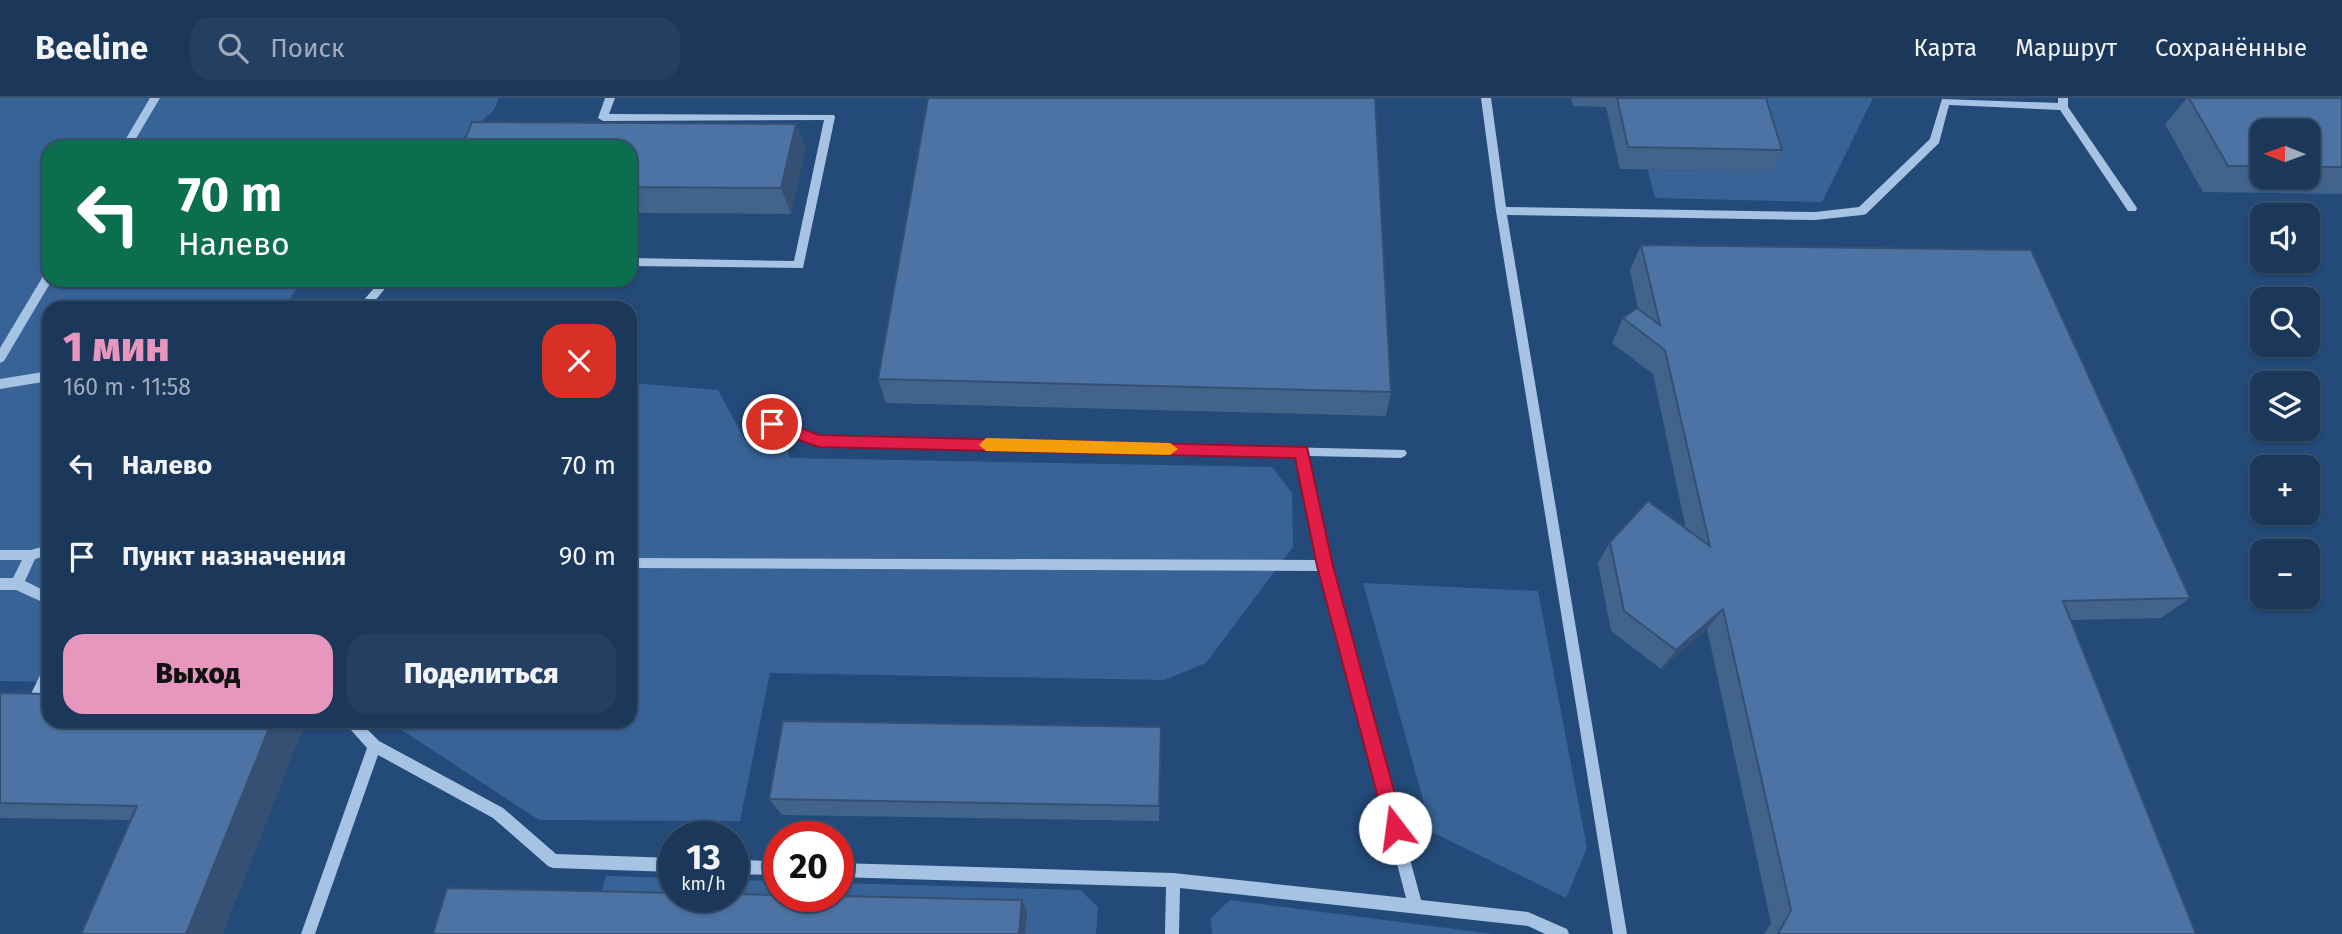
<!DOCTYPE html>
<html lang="ru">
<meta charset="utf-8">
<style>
body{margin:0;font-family:"Fira Sans",sans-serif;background:#243f61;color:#f1f3f6;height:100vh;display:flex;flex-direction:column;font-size:26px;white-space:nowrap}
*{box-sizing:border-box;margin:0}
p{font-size:23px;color:#a0acbb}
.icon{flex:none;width:38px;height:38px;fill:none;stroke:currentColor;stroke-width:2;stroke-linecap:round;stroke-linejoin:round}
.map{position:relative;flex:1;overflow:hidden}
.details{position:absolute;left:42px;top:203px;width:595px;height:427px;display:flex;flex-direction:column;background:#1b385b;border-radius:21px;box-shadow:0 2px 5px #0004,0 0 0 2px #395271}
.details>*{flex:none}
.hud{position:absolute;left:42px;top:42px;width:595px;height:147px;border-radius:21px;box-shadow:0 2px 5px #0004,0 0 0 2px #395271;background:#0b6e4f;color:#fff;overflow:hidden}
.needle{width:46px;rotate:271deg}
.controls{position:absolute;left:2250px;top:21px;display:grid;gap:14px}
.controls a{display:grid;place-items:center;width:70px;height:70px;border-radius:14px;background:#1b385b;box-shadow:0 2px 5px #0004,0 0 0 2px #395271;font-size:35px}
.speed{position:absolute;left:658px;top:723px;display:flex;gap:14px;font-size:35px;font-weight:700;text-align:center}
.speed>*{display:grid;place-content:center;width:91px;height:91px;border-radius:50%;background:#1b385b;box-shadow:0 2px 5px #0004,0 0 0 2px #395271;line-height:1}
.speed small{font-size:18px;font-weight:400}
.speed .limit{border:10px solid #d22;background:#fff;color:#111}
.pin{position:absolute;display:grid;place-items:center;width:60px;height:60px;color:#fff;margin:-30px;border:4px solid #fff;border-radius:50%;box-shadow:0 2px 7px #0007}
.me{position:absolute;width:77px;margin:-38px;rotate:345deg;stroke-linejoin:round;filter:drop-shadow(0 0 5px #0008)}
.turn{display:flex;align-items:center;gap:24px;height:147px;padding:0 21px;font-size:32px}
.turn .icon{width:91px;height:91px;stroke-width:2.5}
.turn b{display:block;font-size:49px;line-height:60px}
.round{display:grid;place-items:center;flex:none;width:74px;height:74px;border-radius:21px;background:#243f61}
.headline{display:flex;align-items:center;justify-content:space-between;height:119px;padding:0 21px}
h1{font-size:42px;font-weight:800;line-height:52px;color:#e797bd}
.primary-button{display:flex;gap:14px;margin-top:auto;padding:14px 21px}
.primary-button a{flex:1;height:80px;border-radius:21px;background:#e797bd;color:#111;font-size:28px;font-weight:800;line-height:80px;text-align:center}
.primary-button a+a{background:#243f61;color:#f1f3f6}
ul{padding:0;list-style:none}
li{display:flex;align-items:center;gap:21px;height:91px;padding:0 21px}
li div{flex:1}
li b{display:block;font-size:26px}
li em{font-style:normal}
header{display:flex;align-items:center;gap:42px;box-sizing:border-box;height:98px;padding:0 35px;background:#1b385b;border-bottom:2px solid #395271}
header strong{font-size:33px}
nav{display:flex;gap:38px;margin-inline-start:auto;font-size:24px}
.search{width:490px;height:63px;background:#243f61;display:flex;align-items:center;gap:18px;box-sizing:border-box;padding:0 24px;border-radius:21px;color:#a0acbb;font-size:26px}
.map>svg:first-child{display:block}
.green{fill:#386397}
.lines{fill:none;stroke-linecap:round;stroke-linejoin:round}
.minor{fill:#a6c3e4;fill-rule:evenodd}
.wall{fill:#41638c;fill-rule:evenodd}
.shaded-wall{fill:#355072}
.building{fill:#4c73a3;stroke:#355072;stroke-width:2}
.route{fill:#e11d48;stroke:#92132f;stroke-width:2}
.slow{fill:#f59e0b}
</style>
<header>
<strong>Beeline</strong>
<div class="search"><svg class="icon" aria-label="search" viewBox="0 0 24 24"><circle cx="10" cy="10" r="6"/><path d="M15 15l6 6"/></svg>Поиск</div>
<nav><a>Карта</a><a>Маршрут</a><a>Сохранённые</a></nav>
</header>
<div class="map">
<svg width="2342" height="836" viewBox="0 0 2342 836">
<rect width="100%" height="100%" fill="#244a79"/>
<g class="green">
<polygon points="0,0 499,0 494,12 453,49 49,49 49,182 307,182 293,195 288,210 49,210 49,584 0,583"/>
<polygon points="1663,0 1873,0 1822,104 1655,100 1648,72 1770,73"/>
<polygon points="630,285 718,292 745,342 786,344 789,360 1272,369 1292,395 1293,449 1206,565 1164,582 770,575 740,723 539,722 388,623 630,623"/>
<polygon points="1363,485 1538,493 1587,750 1566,800 1432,734"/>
<polygon points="606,778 674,780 674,798 733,798 733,782 779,783 779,798 838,798 838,785 1080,792 1098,809 1096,836 1025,836 1027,815 598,806"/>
<polygon points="1230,802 1493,836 1212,836 1211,820"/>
</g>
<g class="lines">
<g class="minor">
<polygon points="150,0 160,0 131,49 121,49"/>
<polygon points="605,0 615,0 609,16 834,17 835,19 803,170 630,168 630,160 794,163 824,22 603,23 598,20"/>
<polygon points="1481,0 1491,0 1506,109 1815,114 1859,109 1930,41 1942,1 2058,5 2058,0 2068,0 2068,9 2137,110 2136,113 2128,113 2060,12 1949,7 1939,45 1866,116 1862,117 1815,122 1507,117 1627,836 1613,836 1496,113"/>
<polygon points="49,174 49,182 52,182 4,263 0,265 0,250 45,175"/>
<polygon points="381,182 392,182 369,210 357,210"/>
<polygon points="49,273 49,283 0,291 0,281"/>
<polygon points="772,321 819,338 1405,352 1407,355 1405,358 1401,360 1309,358 1331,468 1421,802 1528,814 1567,831 1569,836 1545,836 1528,828 1180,790 1179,836 1165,836 1166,789 838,779 838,765 1173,775 1406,800 1320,473 630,470 630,460 1318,462 1297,358 819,348 768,329 766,326 768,323"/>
<polygon points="49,447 49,457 35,461 25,483 49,495 49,507 16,492 0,492 0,480 13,480 22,462 0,462 0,452 31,452"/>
<polygon points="49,567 49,587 42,602 37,604 32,602 30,598 44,569"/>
<polygon points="343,623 359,623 379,643 503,710 556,756 674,760 674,774 553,770 548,768 493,720 378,657 315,836 301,836 367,650"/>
<polygon points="733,762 779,763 779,777 733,776"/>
</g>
</g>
<g class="wall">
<polygon points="1571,0 1766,0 1782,52 1771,74 1620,71 1606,9 1573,8"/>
<path d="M2187 0H2342V96L2203 94 2165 26ZM2263 33H2308V79H2263Z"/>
<polygon points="796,26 805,52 791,116 630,115 630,49"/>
<polygon points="1641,147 2190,500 2161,520 2071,522 2196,836 1764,836 1771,825 1707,531 1661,571 1611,533 1598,465 1610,444 1686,431 1653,276 1612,245 1623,220 1638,211 1630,172"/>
<polygon points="878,281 1391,294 1386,318 886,305"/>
<polygon points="0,595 306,623 131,722 0,720"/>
<polygon points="1161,629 1159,723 782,717 769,701"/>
</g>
<g class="shaded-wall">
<polygon points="796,26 805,52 791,116 781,90"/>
<polygon points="1723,511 1707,531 1661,571 1676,552"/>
<polygon points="272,623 306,623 223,836 186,836"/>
<polygon points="1161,629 1161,646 1159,723 1159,708"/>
<polygon points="1022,802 1027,814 1025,836 1019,836"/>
</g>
<g class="building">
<polygon points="928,0 1375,0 1391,294 878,281"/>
<polygon points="1617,0 1766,0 1782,52 1628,49"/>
<polygon points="2189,0 2342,0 2342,69 2308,69 2308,33 2263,33 2263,68 2228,68"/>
<polygon points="472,24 796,26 781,90 630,89 630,49 462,49"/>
<polygon points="1641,147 2031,152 2190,500 2063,503 2196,836 1778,836 1791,812 1723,511 1676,552 1624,513 1610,444 1648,403 1710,448 1665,252 1623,220 1637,210 1660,227"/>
<polygon points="0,595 49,596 49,623 272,623 186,836 81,836 137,708 0,705"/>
<polygon points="783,623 1161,629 1159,708 769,701"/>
<polygon points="447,790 674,795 674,798 733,798 733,796 779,797 779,798 838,798 1022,802 1019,836 433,836"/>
</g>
<polygon class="route" points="772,320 819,337 1307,349 1333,468 1404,730 1401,737 1395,739 1388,737 1386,730 1317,468 1295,360 819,349 766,331 766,322"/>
<polygon class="slow" points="986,340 1170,345 1178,351 1170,357 986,353 979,347"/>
</svg>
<div class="controls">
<a><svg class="needle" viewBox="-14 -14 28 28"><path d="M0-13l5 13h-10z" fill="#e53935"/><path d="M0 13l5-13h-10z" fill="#a0acbb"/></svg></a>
<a><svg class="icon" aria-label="sound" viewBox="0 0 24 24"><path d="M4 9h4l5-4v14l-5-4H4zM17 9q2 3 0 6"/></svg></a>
<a><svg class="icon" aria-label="search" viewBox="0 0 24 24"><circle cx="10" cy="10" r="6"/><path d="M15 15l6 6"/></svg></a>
<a><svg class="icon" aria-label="layers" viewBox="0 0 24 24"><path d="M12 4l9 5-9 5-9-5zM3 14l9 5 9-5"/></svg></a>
<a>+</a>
<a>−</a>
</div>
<div class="speed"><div>13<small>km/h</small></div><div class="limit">20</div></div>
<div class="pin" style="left:772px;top:326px;background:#d93025"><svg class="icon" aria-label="arrive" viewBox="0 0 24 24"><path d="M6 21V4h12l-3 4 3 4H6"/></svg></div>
<svg class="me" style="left:1395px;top:730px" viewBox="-20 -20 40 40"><circle r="19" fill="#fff"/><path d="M0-13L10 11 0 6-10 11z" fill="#e11d48"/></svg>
<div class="hud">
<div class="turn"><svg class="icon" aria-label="left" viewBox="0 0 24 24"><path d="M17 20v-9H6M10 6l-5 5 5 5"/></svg><div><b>70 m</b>Налево</div></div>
</div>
<section class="details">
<div class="headline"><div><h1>1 мин</h1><p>160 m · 11:58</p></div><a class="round" style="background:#d93025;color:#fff"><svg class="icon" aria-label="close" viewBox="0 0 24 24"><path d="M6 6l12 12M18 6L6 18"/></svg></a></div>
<ul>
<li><svg class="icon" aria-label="left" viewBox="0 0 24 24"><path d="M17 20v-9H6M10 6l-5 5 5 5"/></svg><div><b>Налево</b></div><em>70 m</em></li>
<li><svg class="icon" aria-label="arrive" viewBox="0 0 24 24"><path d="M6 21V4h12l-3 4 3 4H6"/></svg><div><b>Пункт назначения</b></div><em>90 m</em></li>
</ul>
<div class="primary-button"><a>Выход</a><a>Поделиться</a></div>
</section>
</div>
